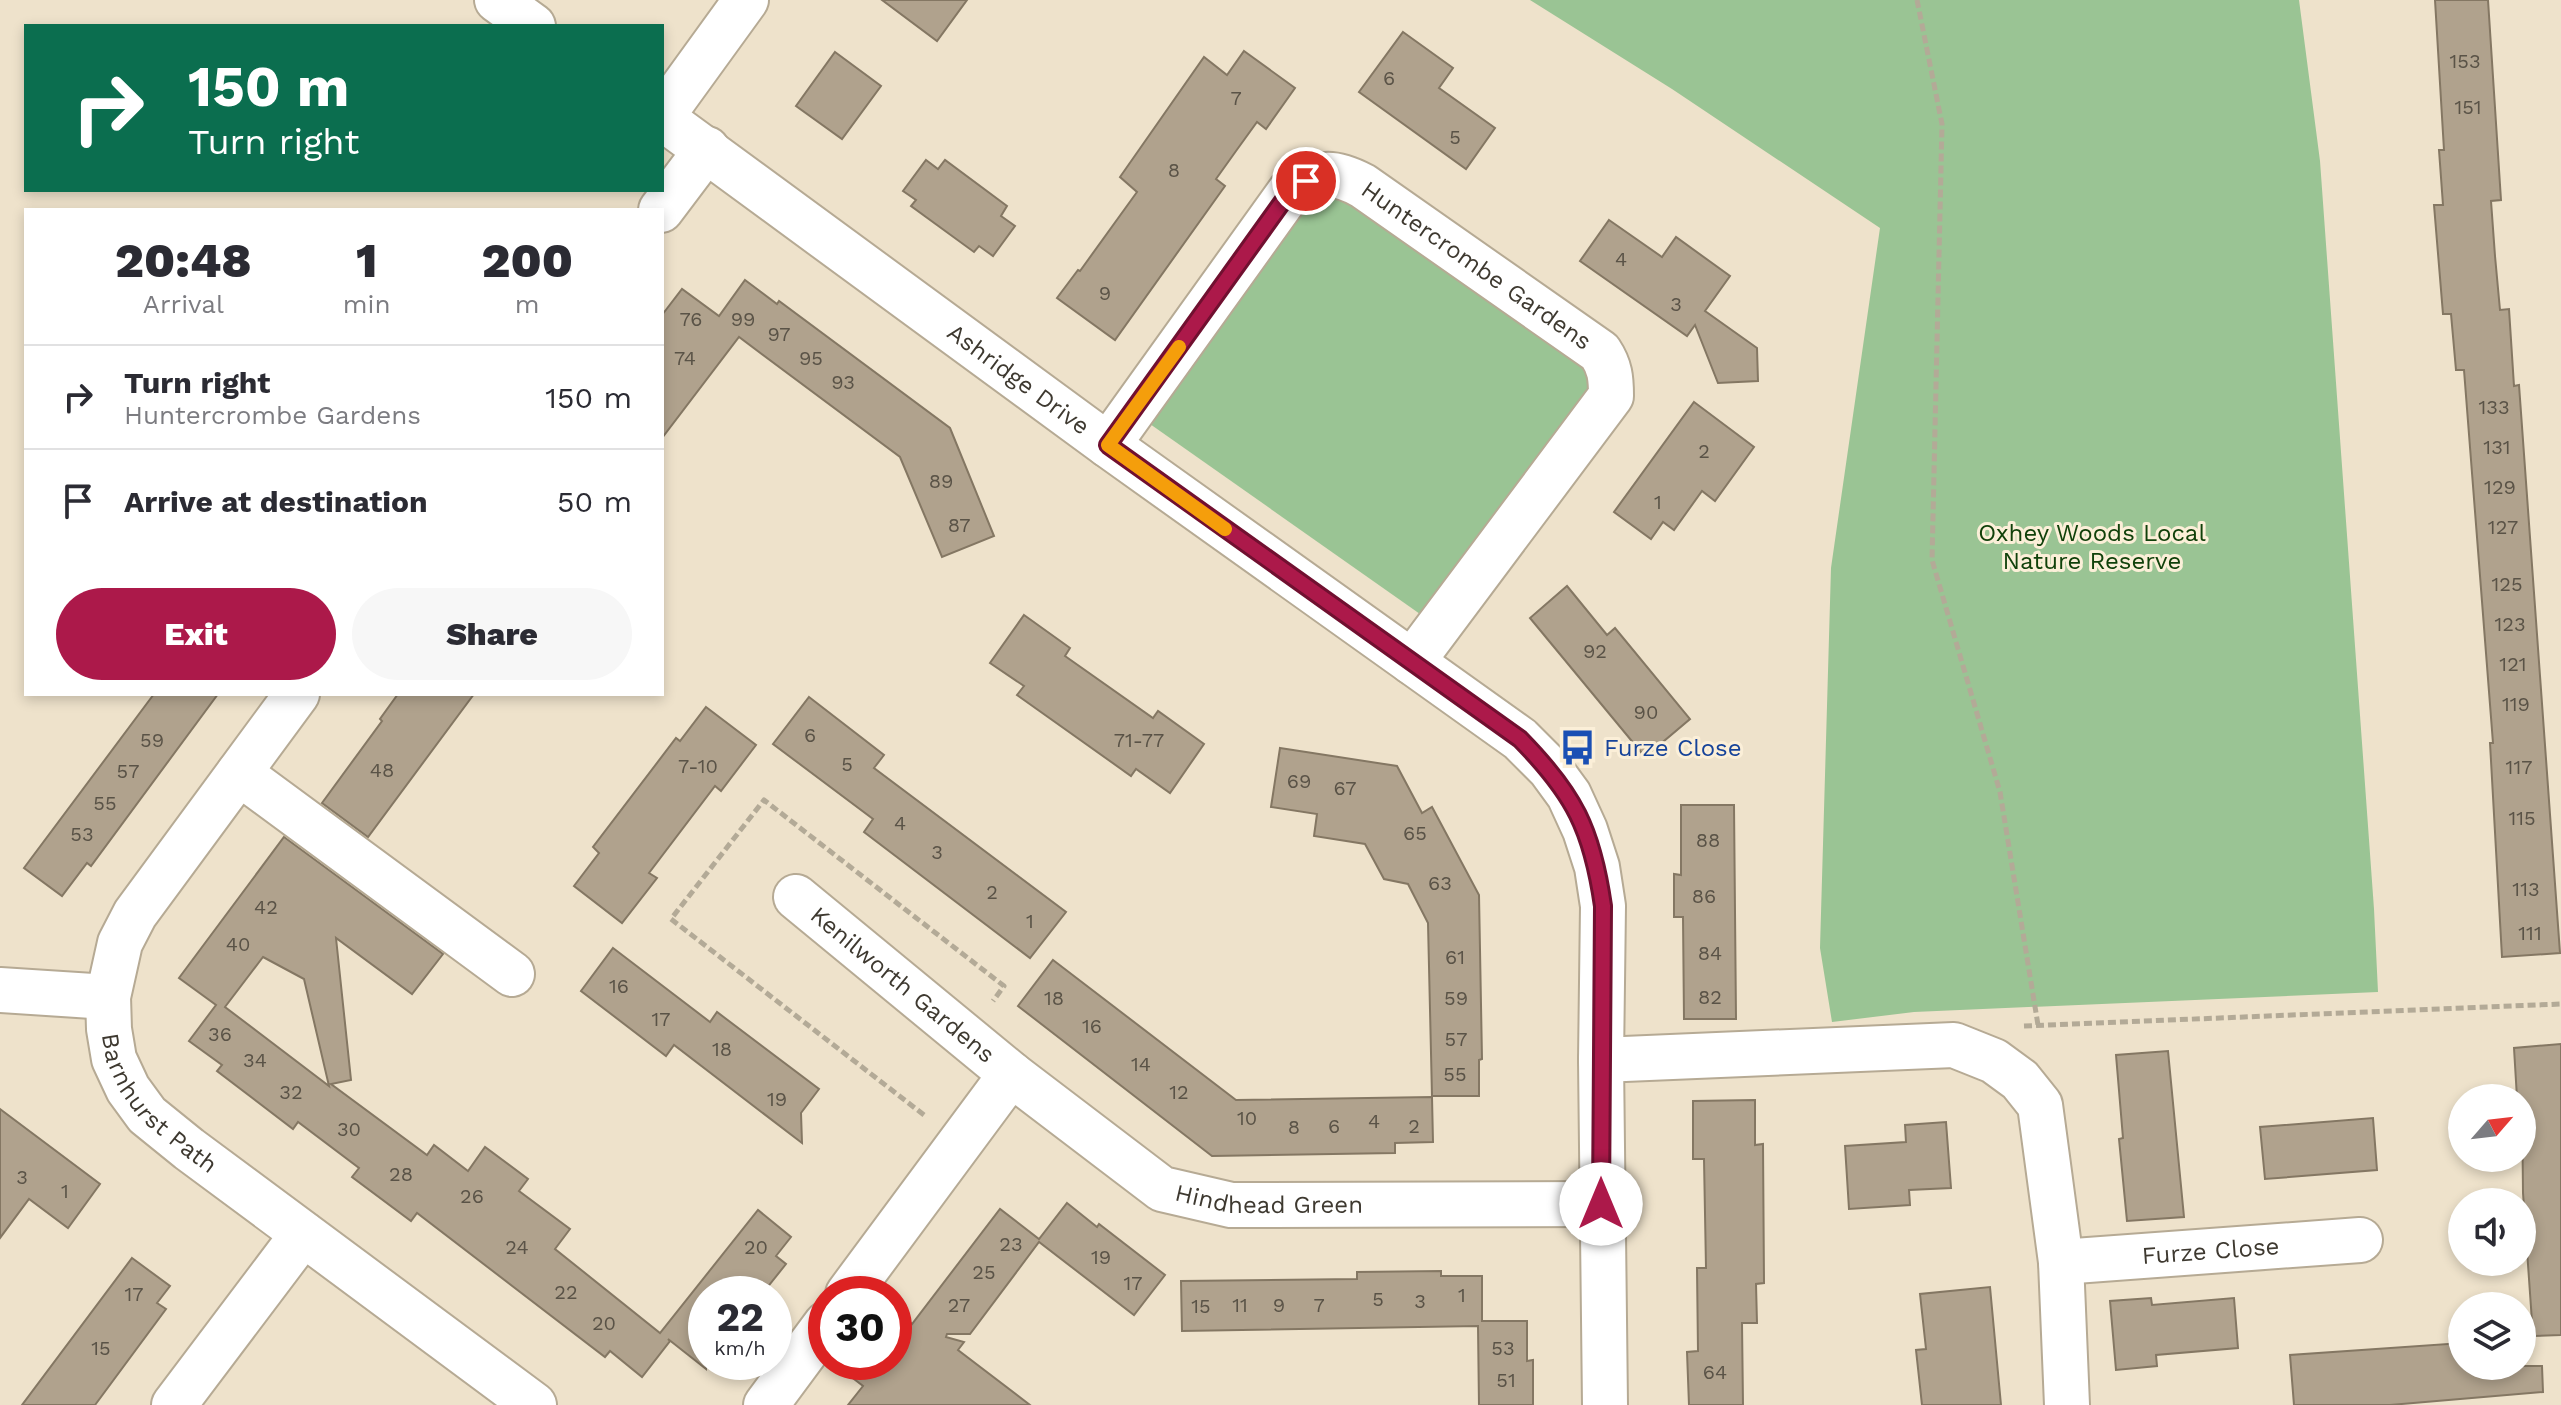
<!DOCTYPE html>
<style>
body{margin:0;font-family:"Work Sans",sans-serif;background:#f7f7f7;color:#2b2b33;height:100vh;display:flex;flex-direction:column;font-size:30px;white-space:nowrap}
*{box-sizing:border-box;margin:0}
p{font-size:26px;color:#7c7c81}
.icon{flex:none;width:44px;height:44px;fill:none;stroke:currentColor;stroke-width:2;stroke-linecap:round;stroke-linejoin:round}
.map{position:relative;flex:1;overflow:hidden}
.panel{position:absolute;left:24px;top:208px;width:640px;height:488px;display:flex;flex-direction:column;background:#fff;border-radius:0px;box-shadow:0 4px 12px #0003}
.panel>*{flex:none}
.guide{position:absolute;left:24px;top:24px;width:640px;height:168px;border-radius:0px;box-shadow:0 4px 12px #0003;background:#0b6e4f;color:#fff;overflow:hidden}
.needle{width:52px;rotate:62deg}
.controls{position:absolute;left:2448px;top:1084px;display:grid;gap:16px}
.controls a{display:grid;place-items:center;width:88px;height:88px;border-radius:50%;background:#fff;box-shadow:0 4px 12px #0003;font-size:40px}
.speed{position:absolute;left:688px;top:1276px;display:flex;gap:16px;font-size:40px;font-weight:700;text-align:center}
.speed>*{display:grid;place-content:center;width:104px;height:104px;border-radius:50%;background:#fff;box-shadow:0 4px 12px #0003;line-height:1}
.speed small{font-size:20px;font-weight:400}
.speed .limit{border:12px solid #d22;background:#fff;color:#111}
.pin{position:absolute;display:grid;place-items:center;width:68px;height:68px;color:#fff;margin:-34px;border:4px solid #fff;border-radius:50%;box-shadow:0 2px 8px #0007}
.me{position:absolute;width:88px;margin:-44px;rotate:0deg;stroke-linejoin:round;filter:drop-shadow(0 0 6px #0008)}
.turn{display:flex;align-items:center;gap:28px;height:168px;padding:0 32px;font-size:36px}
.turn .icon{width:104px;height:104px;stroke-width:2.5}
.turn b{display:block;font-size:56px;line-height:68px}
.eta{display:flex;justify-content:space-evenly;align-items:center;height:136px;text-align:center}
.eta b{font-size:48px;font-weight:800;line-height:56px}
.action{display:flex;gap:16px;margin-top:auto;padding:16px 32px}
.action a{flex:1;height:92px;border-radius:48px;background:#ac194a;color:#fff;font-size:32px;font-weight:800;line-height:92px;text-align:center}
.action a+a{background:#f7f7f7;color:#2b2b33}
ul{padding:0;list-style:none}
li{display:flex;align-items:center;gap:24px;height:104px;padding:0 32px;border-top:2px solid #e1e1e2}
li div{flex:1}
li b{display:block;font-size:30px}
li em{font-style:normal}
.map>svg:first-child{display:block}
.green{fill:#9ac494}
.building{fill:#b0a28d;stroke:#847763;stroke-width:2;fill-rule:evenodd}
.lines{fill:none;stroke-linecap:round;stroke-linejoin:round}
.minor-casing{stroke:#b6aa94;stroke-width:48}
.path{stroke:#b3aa97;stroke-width:5;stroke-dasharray:8 4;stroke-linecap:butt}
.minor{stroke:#fff;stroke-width:44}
.route-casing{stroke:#701030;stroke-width:20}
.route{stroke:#ac194a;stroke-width:14}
.slow{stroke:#f59e0b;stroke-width:14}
.labels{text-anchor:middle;stroke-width:6;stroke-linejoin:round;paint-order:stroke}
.number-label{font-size:20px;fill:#5a5347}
.street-label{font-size:24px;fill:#3e3930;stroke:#fbefd8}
.park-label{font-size:24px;fill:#10410a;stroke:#fbefd8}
.transit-label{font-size:24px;fill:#164399;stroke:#fbefd8;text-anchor:start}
</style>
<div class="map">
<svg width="2561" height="1405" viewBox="0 0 2561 1405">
<rect width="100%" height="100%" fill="#eee2cb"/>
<g class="green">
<polygon points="1530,0 2299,0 2320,161 2374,909 2378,992 1914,1012 1832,1022 1820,948 1831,568 1880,228 1672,89"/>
<polygon points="1326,196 1354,203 1580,363 1590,376 1593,388 1420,614 1150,424 1302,208"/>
</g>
<g class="building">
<polygon points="882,0 967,0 937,41"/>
<polygon points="2435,0 2488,0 2501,200 2491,201 2495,256 2500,310 2509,309 2514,386 2519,385 2560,953 2502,957 2490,743 2493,743 2464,370 2456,370 2451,314 2443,314 2434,205 2443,205 2439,150 2444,150"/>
<polygon points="1403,32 1453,68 1439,88 1495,128 1466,169 1359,92"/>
<polygon points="1244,51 1295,88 1266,129 1257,122 1236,151 1216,179 1225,186 1115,340 1057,298 1078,270 1080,271 1137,192 1120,177 1204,57 1227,75"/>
<polygon points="835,52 881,86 842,139 796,106"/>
<polygon points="926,160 938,169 945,160 1007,206 1001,216 1015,226 993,256 979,246 974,252 911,206 916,200 903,191"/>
<polygon points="1609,220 1662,257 1676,237 1730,276 1705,311 1757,348 1758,381 1718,383 1695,325 1687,336 1580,261"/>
<polygon points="745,280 777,304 779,301 950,428 994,536 942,557 900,457 739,337 662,438 662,315 682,289 719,316"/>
<polygon points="1694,402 1754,447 1715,501 1702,491 1674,530 1663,522 1651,539 1614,512"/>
<polygon points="1567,586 1607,635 1615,628 1690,719 1645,757 1530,618"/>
<polygon points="1024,615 1070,648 1065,656 1153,718 1158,711 1204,744 1170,793 1136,769 1131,776 1017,695 1024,686 990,663"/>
<polygon points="154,694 218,694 91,866 87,863 62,896 24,868"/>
<polygon points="398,694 474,694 368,837 322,803 382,721 380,719"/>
<polygon points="809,697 884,755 874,768 1066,912 1030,958 864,832 873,819 773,744"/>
<polygon points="706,707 756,745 721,791 715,786 649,873 657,878 622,923 574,886 599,853 593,847 676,738 680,741"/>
<polygon points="1280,748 1397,766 1422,813 1432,807 1479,895 1482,1059 1479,1060 1479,1096 1432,1096 1428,923 1408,884 1384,879 1365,844 1314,836 1317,814 1271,807"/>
<polygon points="1681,805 1734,805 1736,1019 1684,1019 1683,917 1674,917 1674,874 1681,875"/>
<path d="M284 837 443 954 412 994 336 938 351 1080 331 1084 427 1155 434 1145 468 1171 485 1147 528 1179 519 1191 570 1229 555 1249 660 1333 758 1210 791 1237 776 1256 786 1264 762 1294H706V1369L668 1339 670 1341 642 1377 610 1351 605 1357 417 1213 411 1221 352 1177 359 1168 298 1122 293 1129 217 1071 222 1065 189 1041 216 1005 179 978ZM263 957 304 979 329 1086 225 1007Z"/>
<polygon points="613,948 710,1022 717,1012 819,1089 801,1113 802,1143 674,1045 666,1056 581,991"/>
<polygon points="1053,960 1236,1100 1432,1097 1433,1142 1395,1143 1395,1153 1212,1156 1018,1006"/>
<polygon points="2561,1044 2561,1335 2533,1336 2523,1193 2522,1098 2517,1098 2514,1048"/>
<polygon points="2168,1051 2184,1217 2127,1221 2119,1139 2123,1138 2116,1055"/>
<polygon points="1755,1100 1755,1145 1763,1144 1764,1283 1756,1284 1757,1323 1742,1323 1743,1405 1689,1405 1687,1352 1698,1351 1697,1268 1706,1268 1704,1159 1693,1159 1693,1101"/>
<polygon points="0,1109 100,1184 68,1228 29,1199 0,1238"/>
<polygon points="2373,1118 2377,1170 2265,1179 2260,1127"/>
<polygon points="1946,1122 1951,1188 1909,1190 1910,1205 1849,1209 1845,1146 1906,1142 1905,1125"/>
<polygon points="1067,1203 1097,1227 1099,1224 1165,1275 1134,1315 1039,1242 970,1334 947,1334 946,1337 964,1342 958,1350 1030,1405 848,1405 863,1386 832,1362 894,1362 894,1310 912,1324 1000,1209 1039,1239"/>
<polygon points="132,1258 170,1286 157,1303 166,1309 95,1405 22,1405"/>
<polygon points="1441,1271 1441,1276 1482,1276 1482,1321 1527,1321 1527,1361 1533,1360 1533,1405 1479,1405 1478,1326 1182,1331 1181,1281 1357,1279 1357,1272"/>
<polygon points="1990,1287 2001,1405 1922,1405 1916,1350 1926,1349 1920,1294"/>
<polygon points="2151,1298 2152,1305 2234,1298 2238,1348 2156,1355 2157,1366 2116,1370 2110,1301"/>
<polygon points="2462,1343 2462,1366 2542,1366 2543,1392 2390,1405 2294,1405 2290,1355"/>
</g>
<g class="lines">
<defs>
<g id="minor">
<polyline points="497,0 533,26"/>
<polyline points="662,116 746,0"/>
<path id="s1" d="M662 118 1108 445 1520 739 1550 769 1569 795 1585 830 1597 867 1603 906 1601 1060 1605 1405"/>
<polyline points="661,210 707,149"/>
<path id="s2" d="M1108 445 1291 190C1319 171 1333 170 1363 186L1600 352C1610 367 1611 378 1611 396L1412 662"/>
<path id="s3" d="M297 694 135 914 120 943 108 997 109 1029 114 1059 128 1089 147 1115 189 1149 534 1405"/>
<polyline points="239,773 512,974"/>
<path id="s4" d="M796 897 1011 1074"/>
<polyline points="0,990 108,997"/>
<polyline points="1601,1060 1954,1045 1994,1061 2020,1080 2040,1105 2061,1262 2067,1405"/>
<path id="s5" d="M2061 1262 2360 1240"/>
<path id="s6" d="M848 1294 1011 1074 1162 1189 1231 1205 1601 1204"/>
<polyline points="174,1405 303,1234"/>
<polyline points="766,1405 826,1324"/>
</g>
</defs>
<use href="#minor" class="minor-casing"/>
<g class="path">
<polyline points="1917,0 1942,124 1932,560 2000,792 2038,1025"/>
<polyline points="2024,1026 2561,1004"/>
<polyline points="924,1115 671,919 764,800 1004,986 993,1001"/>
</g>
<use href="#minor" class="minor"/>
</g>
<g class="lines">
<defs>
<path id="route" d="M1306 181 1291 190 1108 445 1520 739C1574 794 1592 829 1603 906L1601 1204"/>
</defs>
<use href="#route" class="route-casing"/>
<use href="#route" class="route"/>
<polyline class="slow" points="1179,347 1108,445 1225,529"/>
</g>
<defs>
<symbol id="bus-bare" viewBox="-9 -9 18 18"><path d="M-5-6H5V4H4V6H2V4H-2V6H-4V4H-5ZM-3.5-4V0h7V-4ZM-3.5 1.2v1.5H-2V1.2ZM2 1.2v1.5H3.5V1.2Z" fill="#1a4fb4" stroke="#fbefd8" stroke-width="2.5" paint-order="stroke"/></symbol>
</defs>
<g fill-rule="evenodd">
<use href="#bus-bare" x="1552" y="722" width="51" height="51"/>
</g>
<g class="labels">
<g class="number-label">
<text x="2465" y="68">153</text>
<text x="1389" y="85">6</text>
<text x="1236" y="105">7</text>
<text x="2468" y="114">151</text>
<text x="1455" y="144">5</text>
<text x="1174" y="177">8</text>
<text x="1621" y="266">4</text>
<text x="1105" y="300">9</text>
<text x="1676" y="311">3</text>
<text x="691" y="326">76</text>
<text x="743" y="326">99</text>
<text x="779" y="341">97</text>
<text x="685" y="365">74</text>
<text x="811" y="365">95</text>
<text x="843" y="389">93</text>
<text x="2494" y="414">133</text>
<text x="2497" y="454">131</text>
<text x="1704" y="458">2</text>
<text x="941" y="488">89</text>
<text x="2500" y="494">129</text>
<text x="1658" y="509">1</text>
<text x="959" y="532">87</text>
<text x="2503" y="534">127</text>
<text x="2507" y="591">125</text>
<text x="2510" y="631">123</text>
<text x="1595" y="658">92</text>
<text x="2513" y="671">121</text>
<text x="2516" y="711">119</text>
<text x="1646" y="719">90</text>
<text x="810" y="742">6</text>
<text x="152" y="747">59</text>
<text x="1139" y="747">71-77</text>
<text x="847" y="771">5</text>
<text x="698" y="773">7-10</text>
<text x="2519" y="774">117</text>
<text x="382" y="777">48</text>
<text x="128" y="778">57</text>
<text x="1299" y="788">69</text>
<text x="1345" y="795">67</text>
<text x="105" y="810">55</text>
<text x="2522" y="825">115</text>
<text x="900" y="830">4</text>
<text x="1415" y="840">65</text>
<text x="82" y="841">53</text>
<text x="1708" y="847">88</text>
<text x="937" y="859">3</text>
<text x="1440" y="890">63</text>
<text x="2526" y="896">113</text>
<text x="992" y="899">2</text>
<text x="1704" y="903">86</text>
<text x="266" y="914">42</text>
<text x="1030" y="928">1</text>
<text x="2530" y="940">111</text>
<text x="238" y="951">40</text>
<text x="1710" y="960">84</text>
<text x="1455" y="964">61</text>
<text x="619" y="993">16</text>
<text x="1710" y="1004">82</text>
<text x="1054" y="1005">18</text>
<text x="1456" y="1005">59</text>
<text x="661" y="1026">17</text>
<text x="1092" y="1033">16</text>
<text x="220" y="1041">36</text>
<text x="1456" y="1046">57</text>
<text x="722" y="1056">18</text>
<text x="255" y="1067">34</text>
<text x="1141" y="1071">14</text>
<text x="1455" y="1081">55</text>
<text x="291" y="1099">32</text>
<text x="1179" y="1099">12</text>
<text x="777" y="1106">19</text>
<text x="1247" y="1125">10</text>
<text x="1374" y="1128">4</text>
<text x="1334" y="1133">6</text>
<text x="1414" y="1133">2</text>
<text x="1294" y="1134">8</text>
<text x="349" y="1136">30</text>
<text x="401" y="1181">28</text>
<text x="22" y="1184">3</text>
<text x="65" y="1198">1</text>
<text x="472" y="1203">26</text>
<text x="1011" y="1251">23</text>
<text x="517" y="1254">24</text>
<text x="756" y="1254">20</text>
<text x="1101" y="1264">19</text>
<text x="984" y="1279">25</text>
<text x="1133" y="1290">17</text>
<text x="566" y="1299">22</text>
<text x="134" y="1301">17</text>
<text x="1462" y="1302">1</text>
<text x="1378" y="1306">5</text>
<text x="1420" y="1308">3</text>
<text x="959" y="1312">27</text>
<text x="1240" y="1312">11</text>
<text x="1279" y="1312">9</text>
<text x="1319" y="1312">7</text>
<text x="1201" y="1313">15</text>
<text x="604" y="1330">20</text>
<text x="101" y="1355">15</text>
<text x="1503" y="1355">53</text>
<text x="1715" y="1379">64</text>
<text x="1506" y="1387">51</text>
</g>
<g class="street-label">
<text dy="8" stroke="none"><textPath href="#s2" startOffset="530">Huntercrombe Gardens</textPath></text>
<text dy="8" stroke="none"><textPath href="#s1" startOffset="442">Ashridge Drive</textPath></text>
<text dy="8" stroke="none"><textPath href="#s4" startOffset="138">Kenilworth Gardens</textPath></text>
<text dy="8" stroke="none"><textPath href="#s3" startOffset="486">Barnhurst Path</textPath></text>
<text dy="8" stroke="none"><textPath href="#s6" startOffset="572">Hindhead Green</textPath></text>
<text dy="8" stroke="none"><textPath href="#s5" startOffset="150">Furze Close</textPath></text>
</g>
<g class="park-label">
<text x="2092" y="541">Oxhey Woods Local<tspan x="2092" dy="28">Nature Reserve</tspan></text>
</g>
<g class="transit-label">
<text x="1604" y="756">Furze Close</text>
</g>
</g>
</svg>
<div class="controls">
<a><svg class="needle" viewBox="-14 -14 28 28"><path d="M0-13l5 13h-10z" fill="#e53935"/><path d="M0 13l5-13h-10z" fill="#7c7c81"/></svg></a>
<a><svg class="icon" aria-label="sound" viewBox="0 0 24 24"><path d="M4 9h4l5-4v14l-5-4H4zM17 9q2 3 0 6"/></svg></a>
<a><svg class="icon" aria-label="layers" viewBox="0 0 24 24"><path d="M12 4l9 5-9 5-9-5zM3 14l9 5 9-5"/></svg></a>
</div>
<div class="speed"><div>22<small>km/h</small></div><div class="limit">30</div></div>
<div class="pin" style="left:1306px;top:181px;background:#d93025"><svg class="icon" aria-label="arrive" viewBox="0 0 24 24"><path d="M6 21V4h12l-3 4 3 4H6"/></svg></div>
<svg class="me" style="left:1601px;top:1204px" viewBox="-20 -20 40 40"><circle r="19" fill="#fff"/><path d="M0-13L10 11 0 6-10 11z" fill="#ac194a"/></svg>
<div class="guide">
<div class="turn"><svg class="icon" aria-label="right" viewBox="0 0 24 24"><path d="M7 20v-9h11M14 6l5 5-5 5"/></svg><div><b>150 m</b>Turn right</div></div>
</div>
<section class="panel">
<div class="eta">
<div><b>20:48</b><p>Arrival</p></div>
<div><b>1</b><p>min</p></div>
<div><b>200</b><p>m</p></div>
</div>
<ul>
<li><svg class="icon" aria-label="right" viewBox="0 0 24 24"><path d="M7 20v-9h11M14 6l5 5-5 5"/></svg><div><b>Turn right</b><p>Huntercrombe Gardens</p></div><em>150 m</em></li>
<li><svg class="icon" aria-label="arrive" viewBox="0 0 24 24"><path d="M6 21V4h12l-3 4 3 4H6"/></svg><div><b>Arrive at destination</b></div><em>50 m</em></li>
</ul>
<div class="action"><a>Exit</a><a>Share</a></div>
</section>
</div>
